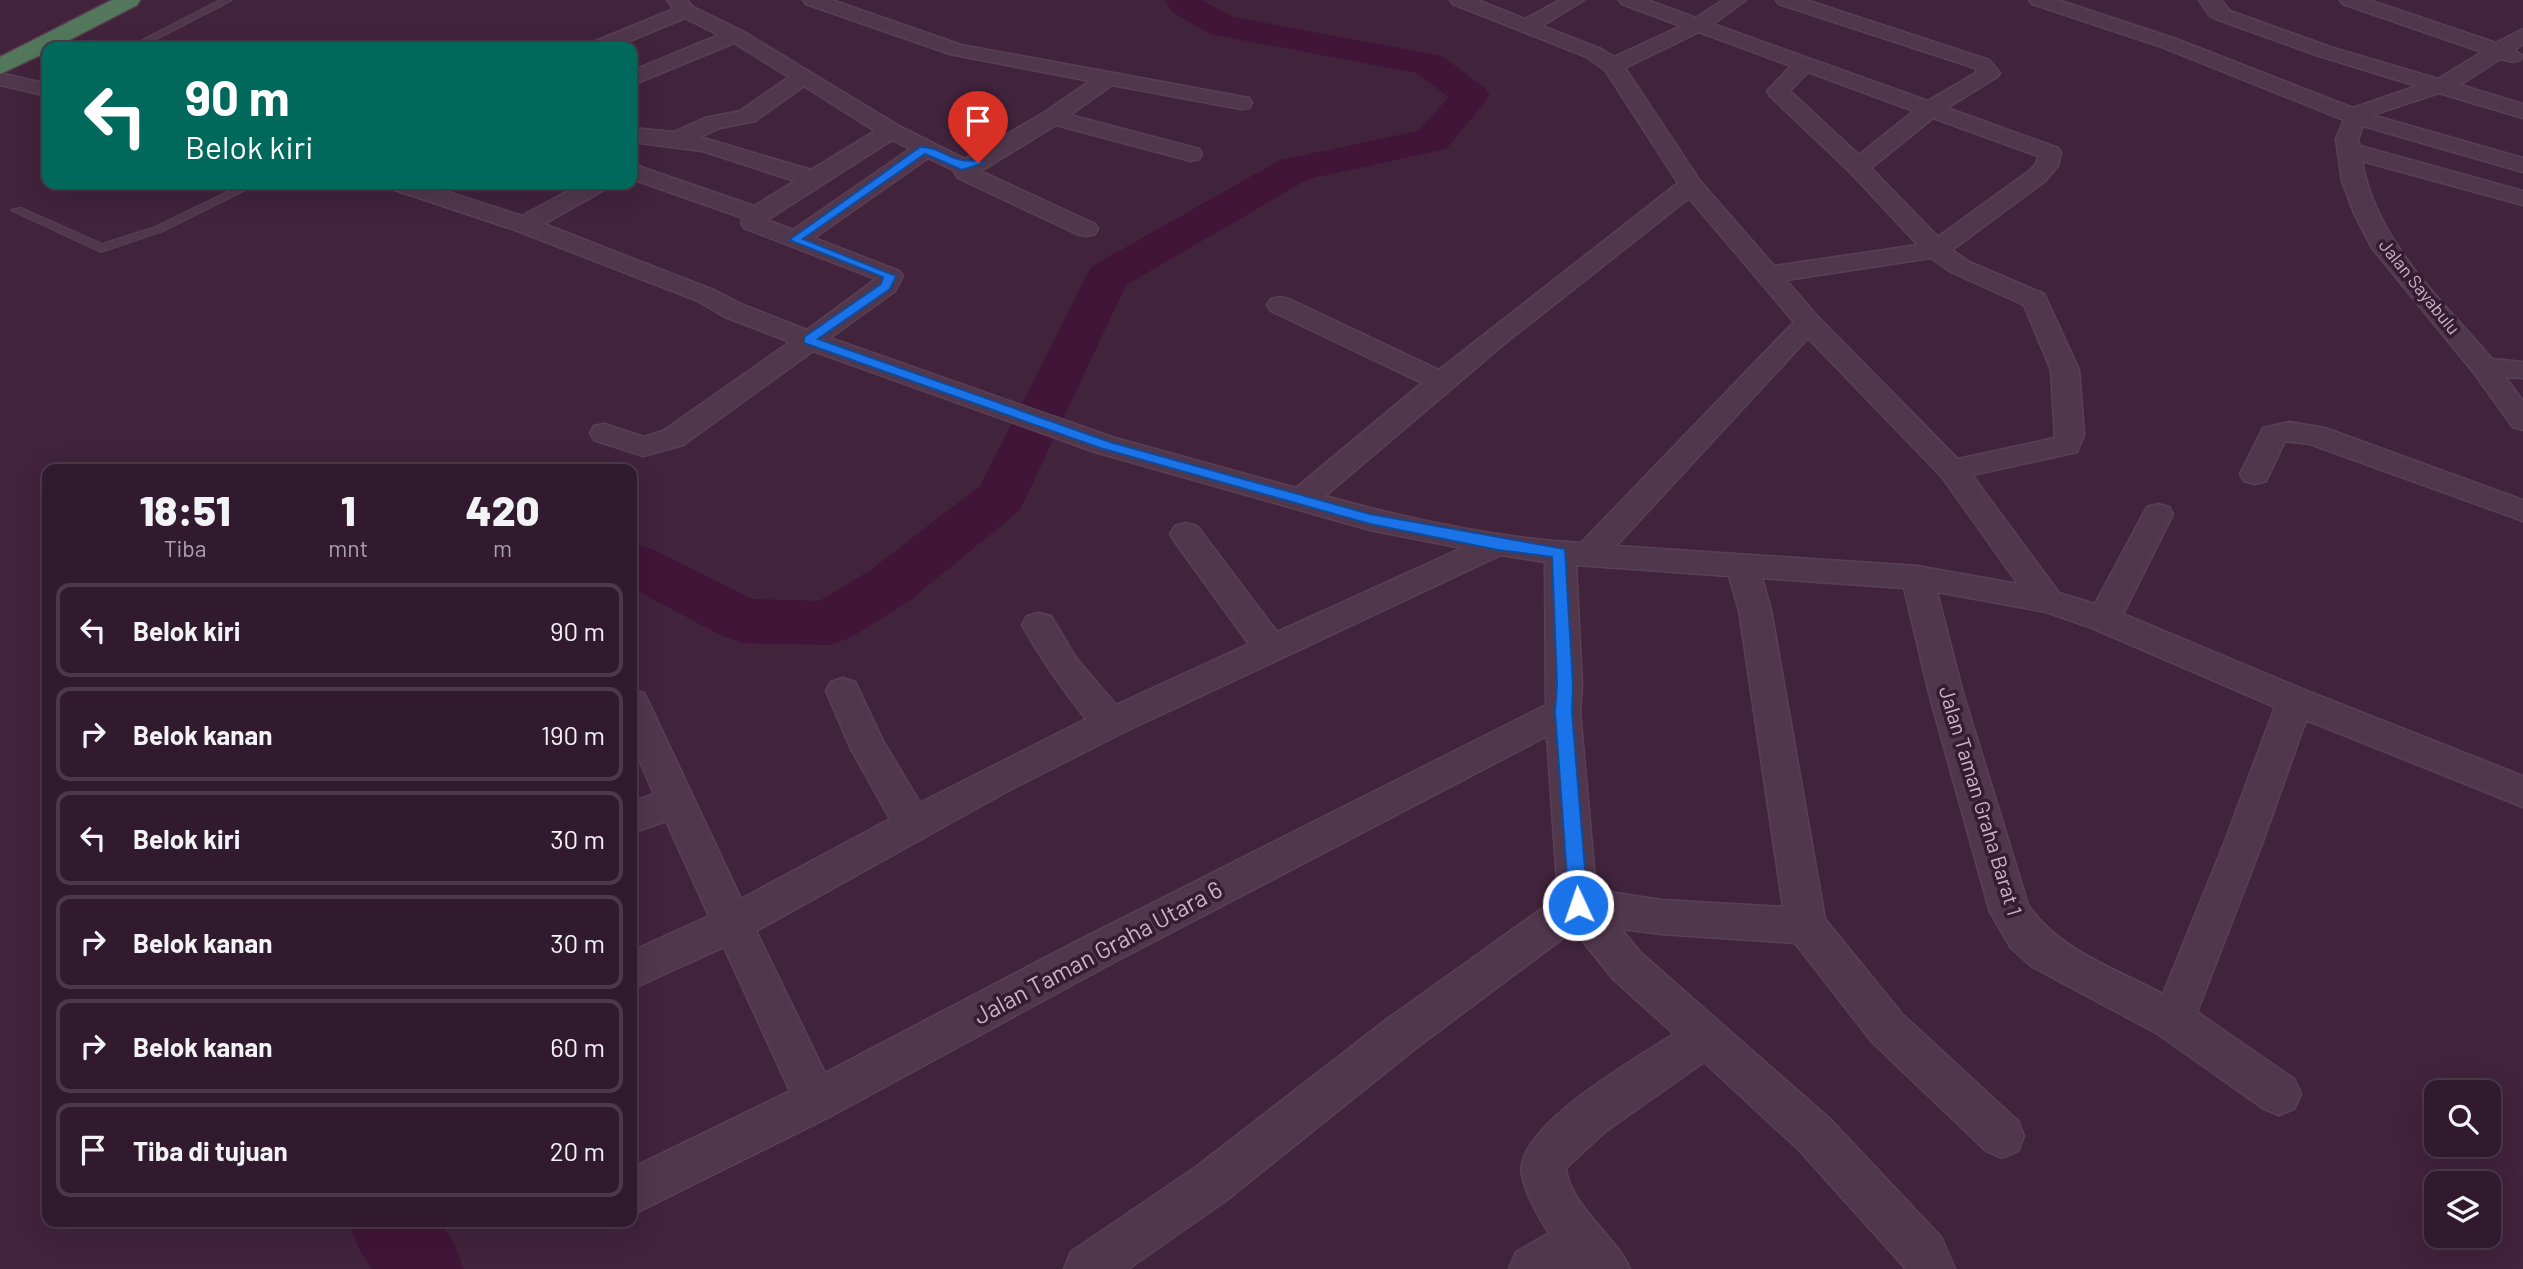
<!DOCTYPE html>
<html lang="id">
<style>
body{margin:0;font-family:Barlow,sans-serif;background:#3d2739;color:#f1f3f6;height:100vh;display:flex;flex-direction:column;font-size:26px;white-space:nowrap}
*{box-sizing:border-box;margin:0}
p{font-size:23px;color:#a8a1aa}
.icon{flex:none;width:38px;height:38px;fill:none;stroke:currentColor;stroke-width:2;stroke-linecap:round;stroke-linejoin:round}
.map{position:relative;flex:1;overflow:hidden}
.panel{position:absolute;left:42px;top:464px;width:595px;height:763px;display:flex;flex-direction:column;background:#311a2d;border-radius:14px;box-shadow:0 7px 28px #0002,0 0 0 2px #4c3849}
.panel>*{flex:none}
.banner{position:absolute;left:42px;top:42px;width:595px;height:147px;border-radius:14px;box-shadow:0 7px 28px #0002,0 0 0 2px #4c3849;background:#00695c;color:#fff;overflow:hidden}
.buttons{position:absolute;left:2424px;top:1080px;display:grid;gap:14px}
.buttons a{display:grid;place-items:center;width:77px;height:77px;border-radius:14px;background:#311a2d;box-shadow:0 7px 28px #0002,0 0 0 2px #4c3849;font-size:35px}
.pin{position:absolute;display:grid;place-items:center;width:60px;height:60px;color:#fff;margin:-72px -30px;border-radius:50% 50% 50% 0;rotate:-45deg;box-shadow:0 0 7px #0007}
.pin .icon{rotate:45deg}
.me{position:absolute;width:77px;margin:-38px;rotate:357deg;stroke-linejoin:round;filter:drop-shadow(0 0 5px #0008)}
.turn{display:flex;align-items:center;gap:24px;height:147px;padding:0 28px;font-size:32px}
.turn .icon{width:91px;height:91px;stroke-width:2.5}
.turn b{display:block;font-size:49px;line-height:60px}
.eta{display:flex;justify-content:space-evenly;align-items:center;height:119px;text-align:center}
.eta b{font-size:42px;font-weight:800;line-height:49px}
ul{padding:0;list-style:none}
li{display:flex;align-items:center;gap:21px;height:94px;margin:0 14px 10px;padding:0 14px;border:4px solid #4c3849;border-radius:14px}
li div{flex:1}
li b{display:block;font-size:26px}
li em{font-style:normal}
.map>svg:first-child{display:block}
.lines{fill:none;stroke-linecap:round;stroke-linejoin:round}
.river{fill:#401538;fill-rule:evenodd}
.lane-casing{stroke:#5a4055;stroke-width:2}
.street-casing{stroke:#5a4055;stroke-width:3}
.highway-casing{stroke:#583f53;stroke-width:3}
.lane{fill:#51374c;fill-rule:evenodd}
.street{fill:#51374c;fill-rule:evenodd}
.highway{fill:#53785b;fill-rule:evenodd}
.route{fill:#1a73e8;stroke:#114b97;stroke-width:2}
.labels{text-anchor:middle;stroke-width:7;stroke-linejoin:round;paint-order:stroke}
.far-street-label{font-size:18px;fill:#cbb3c6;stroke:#361c31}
.street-label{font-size:21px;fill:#cbb3c6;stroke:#361c31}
.near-street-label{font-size:24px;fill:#cbb3c6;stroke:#361c31}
</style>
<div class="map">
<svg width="2523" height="1269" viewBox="0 0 2523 1269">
<rect width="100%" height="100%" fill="#41233c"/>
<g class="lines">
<g class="river">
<polygon points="1165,0 1202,0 1233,17 1442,56 1485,88 1490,96 1446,149 1308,179 1126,285 1020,510 909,601 850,638 829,645 743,643 722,636 632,588 632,543 652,549 752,599 819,601 869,571 980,486 1091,267 1280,160 1418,131 1449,97 1417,73 1210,34 1171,11"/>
<polygon points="348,1222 439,1222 452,1239 464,1269 372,1269 360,1251"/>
</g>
<defs>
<g id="lane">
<polygon points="220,0 232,0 141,47 129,47"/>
<polygon points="244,184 258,184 163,231 101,252 11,210 21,208 102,244 155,227"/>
</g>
<g id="street">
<path d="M667 0H687L693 7 742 31 899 126 965 159 1045 112 1090 81 950 54 806 4 803 0H832L961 45 1249 98 1252 103 1249 108 1241 109 1112 85 1070 115 1199 149 1202 154 1199 159 1191 161 1056 125 986 168 978 170 1095 224 1098 229 1095 234 1086 236 1077 234 958 178 953 170 928 158 814 238 899 271 903 276 895 291 830 338 1115 438 1296 488 1422 383 1271 311 1267 305 1271 299 1280 297 1289 299 1439 370 1678 183 1605 70 1587 57 1453 4 1450 0H1477L1525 19 1560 0H1584L1542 26 1601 49 1614 57 1681 26 1622 4 1619 0H1647L1696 18 1723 0H1746L1713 24 1928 101 1977 72 1975 68 1779 4 1776 0H1806L1989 60 2000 73 1997 77 1947 108 2058 148 2061 153 2058 166 2045 181 1952 250 1969 262 2044 294 2079 370 2084 435 2077 452 1972 475 2059 593 2095 604 2147 507 2158 504 2169 507 2173 514 2123 614 2307 691 2523 776V807L2306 720 2262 844 2197 1012 2294 1079 2301 1094 2294 1109 2279 1115 2264 1109 2158 1034 2031 966 2011 948 1990 912 1929 693 1904 588 1762 578 1771 610 1825 919 1902 1014 2018 1121 2024 1136 2018 1151 2002 1158 1986 1151 1872 1042 1795 943 1661 934 1621 929 1641 953 1831 1120 1941 1237 1955 1269H1906L1799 1150 1704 1062 1606 1131 1566 1168C1569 1205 1616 1236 1630 1269H1509L1516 1252 1549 1233C1539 1218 1518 1182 1522 1164 1531 1118 1635 1059 1674 1034L1613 979 1574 930 1416 1048 1228 1199 1128 1269H1064L1071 1252 1196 1167 1386 1020 1558 897 1547 736 1105 967 831 1116 632 1215V1168L790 1091 724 947 632 989V951L709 916 666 821 632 833V802L654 794 632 743V690L644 693 649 703 741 899 890 819 850 747 826 691 831 682 843 678 855 682 883 741 920 803 1086 719C1062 689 1041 659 1022 625L1027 616 1039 613 1051 616 1076 658 1116 705 1249 644 1175 542 1170 534 1175 526 1186 523 1197 526 1277 632 1462 548 1370 530 1095 452 813 351 683 445 643 456 594 440 590 433 594 426 604 424 644 437 663 431 790 342 725 317 698 301 515 230 392 189 388 184H423L522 216 581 184H610L606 189 544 224 716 291 743 305 807 330 876 279 744 228 741 223 743 218 632 179V164L754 206 795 181 702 151 632 142V128L674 132 705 118 740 111 789 77 734 43 632 85V71L719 35 685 18 615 47H588L591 43 674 9ZM1699 32 1791 66 1767 91 1770 96 1850 172 1918 245 1774 266 1700 181 1625 68ZM1808 72 1914 111 1859 155 1790 91ZM804 86 875 131 811 170 700 137 720 128 755 121ZM1933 118 2038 156 2036 164 2029 171 1938 237 1871 168ZM892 140 910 149 793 230 767 220ZM1689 198 1794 322 1581 543C1496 538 1408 519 1325 496L1504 344ZM1931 258 1951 272 2024 305 2051 370 2055 438 1958 459 1817 316 1786 280ZM1808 338 1942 477 2018 584 1917 566 1616 546ZM1501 555 1545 562 1546 705 1077 941 825 1073 756 931 1004 793 1122 733ZM1576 565 1729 576 1739 610 1783 907 1661 900 1596 890 1580 712 1582 685ZM1937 592 2046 612 2092 628 2275 707 2224 844 2163 994C2116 969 2058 950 2028 905L1963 693Z"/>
<path d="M2029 0H2058L2176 39 2353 108 2417 86 2316 55 2216 19 2210 16 2199 0H2221L2230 11 2330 47 2438 79 2482 52 2343 4 2340 0H2369L2496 43 2523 29V44L2514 50 2523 56 2520 60 2513 62 2500 59 2460 85 2523 104V118L2439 93 2372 115 2523 158V172L2363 126 2358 139 2360 146 2523 191V205L2362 161C2376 242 2441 299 2492 359L2523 362V378L2505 377 2523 401V430L2513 427 2474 373 2372 248 2354 213 2342 181 2336 139 2344 120 2162 47 2032 4Z"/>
<polygon points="0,73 47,84 47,96 0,85"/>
<polygon points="2289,422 2325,428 2523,500 2523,521 2310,444 2285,441 2266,481 2255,484 2244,481 2240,474 2263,428"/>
</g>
<polygon id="highway" points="112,0 140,0 137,5 56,47 47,47 47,52 0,74 0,57"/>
</defs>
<use href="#lane" class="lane-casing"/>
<use href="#street" class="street-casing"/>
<use href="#highway" class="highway-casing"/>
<use href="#lane" class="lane"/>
<use href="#street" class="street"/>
<use href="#highway" class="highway"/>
</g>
<path class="route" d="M920 147C942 146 951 165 978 160L984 163 962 170 925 154 803 239 896 276 890 289 818 339 1110 442 1370 514 1565 549 1573 685 1572 712 1588 905 1585 911 1578 913 1572 911 1569 905 1555 712 1557 685 1552 557 1498 550 1370 524 1100 448 804 343V337L881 284 883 277 789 240Z"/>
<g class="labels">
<g class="far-street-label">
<text transform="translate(2419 287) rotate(51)" y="6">Jalan Sayabulu</text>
</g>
<g class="street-label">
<text transform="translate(1980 801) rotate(73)" y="7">Jalan Taman Graha Barat 1</text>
</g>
<g class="near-street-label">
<text transform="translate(1098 953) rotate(-28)" y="8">Jalan Taman Graha Utara 6</text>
</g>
</g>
</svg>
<div class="buttons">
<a><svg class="icon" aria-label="search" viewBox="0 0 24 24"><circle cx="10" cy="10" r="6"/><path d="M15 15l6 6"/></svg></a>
<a><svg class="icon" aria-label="layers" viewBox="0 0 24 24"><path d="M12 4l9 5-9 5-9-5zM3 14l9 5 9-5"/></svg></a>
</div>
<div class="pin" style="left:978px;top:163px;background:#d93025"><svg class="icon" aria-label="arrive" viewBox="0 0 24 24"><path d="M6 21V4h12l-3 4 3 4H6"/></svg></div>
<svg class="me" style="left:1578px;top:905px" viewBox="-20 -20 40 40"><circle r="17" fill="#1a73e8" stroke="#fff" stroke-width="3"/><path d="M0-11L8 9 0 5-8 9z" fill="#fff"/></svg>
<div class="banner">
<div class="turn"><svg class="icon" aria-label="left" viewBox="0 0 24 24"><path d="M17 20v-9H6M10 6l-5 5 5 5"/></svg><div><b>90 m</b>Belok kiri</div></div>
</div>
<section class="panel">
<div class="eta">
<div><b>18:51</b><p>Tiba</p></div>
<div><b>1</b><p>mnt</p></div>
<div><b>420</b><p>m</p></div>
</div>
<ul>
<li><svg class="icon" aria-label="left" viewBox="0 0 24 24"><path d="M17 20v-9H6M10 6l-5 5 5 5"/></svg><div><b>Belok kiri</b></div><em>90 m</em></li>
<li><svg class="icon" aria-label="right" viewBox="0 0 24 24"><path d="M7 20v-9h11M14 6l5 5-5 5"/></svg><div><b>Belok kanan</b></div><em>190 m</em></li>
<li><svg class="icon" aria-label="left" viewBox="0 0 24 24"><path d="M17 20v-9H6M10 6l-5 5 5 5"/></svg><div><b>Belok kiri</b></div><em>30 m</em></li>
<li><svg class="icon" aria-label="right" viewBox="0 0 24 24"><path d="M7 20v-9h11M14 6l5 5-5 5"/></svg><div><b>Belok kanan</b></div><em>30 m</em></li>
<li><svg class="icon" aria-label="right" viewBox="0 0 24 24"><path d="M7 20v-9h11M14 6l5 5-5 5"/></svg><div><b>Belok kanan</b></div><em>60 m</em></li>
<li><svg class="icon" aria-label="arrive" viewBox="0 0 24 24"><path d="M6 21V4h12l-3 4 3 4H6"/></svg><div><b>Tiba di tujuan</b></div><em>20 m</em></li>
</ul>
</section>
</div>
